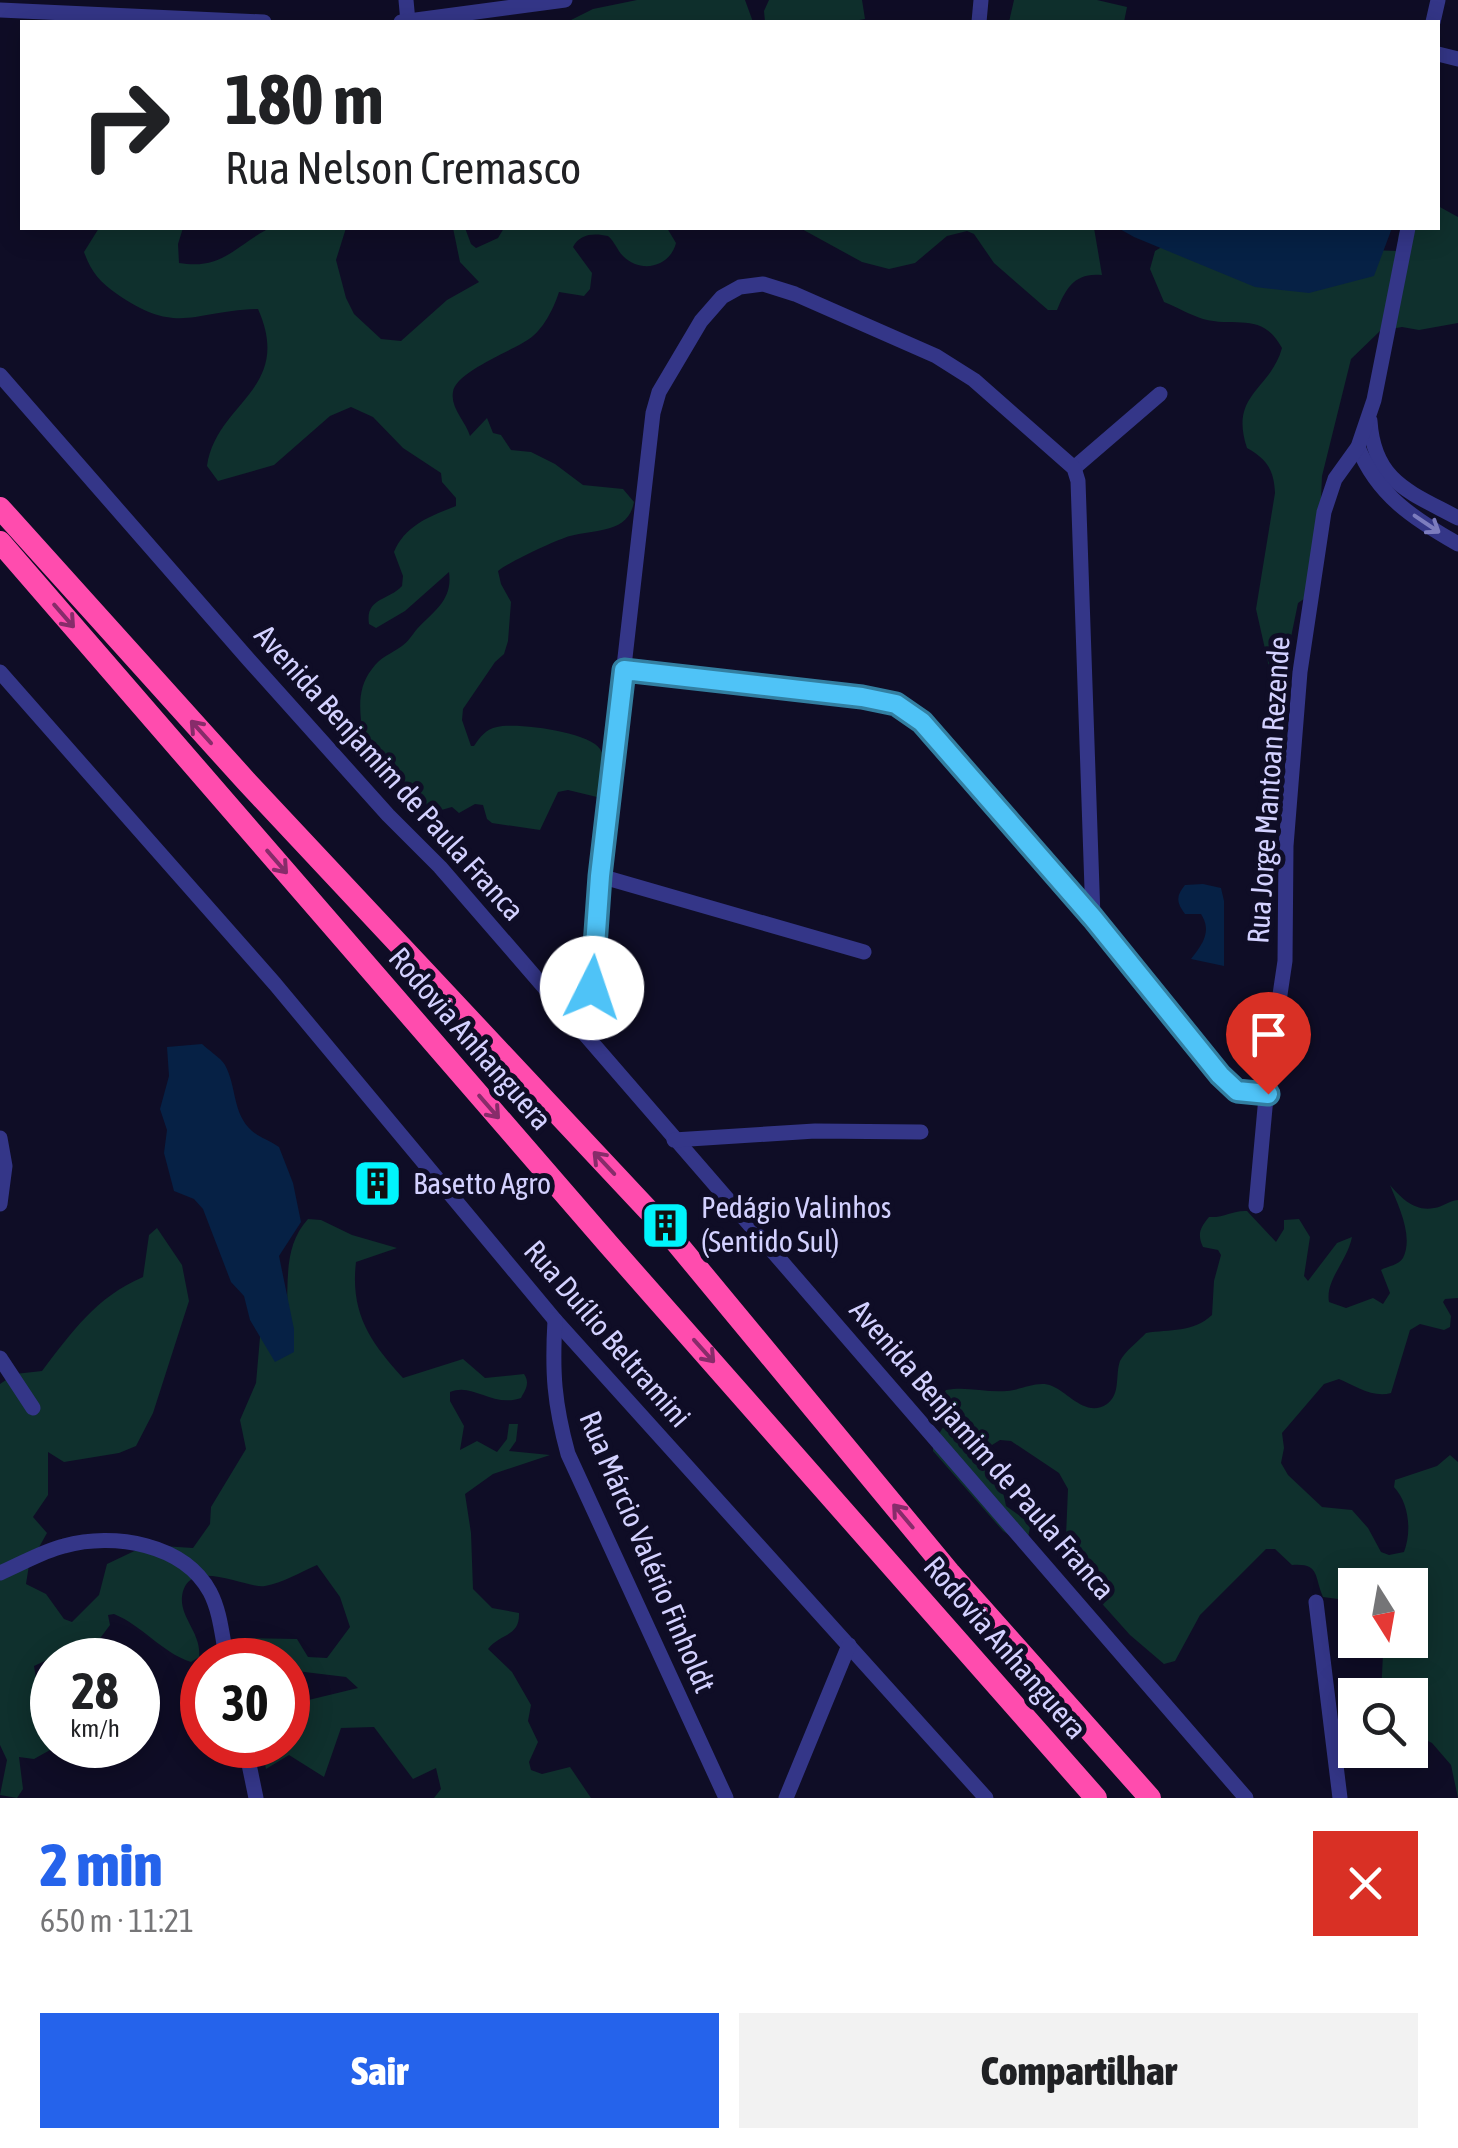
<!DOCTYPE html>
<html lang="pt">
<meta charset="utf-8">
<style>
body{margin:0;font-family:"Asap Condensed",sans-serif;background:#f2f2f2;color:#202124;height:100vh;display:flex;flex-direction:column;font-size:38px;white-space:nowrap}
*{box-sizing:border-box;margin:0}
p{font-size:32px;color:#757577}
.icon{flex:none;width:55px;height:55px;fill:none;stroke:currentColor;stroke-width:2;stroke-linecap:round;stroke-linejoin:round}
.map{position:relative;height:1798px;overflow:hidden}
.side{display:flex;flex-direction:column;background:#fff;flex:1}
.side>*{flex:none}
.hud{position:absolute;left:20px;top:20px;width:1420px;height:210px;border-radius:0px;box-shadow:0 5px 25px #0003;background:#fff;color:#202124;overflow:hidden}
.needle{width:65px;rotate:169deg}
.controls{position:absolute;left:1338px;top:1568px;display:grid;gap:20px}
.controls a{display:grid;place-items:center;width:90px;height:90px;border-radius:0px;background:#fff;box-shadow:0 5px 25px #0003;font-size:50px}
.speed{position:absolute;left:30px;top:1638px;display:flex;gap:20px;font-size:50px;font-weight:700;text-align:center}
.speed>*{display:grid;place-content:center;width:130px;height:130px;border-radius:50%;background:#fff;box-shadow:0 5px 25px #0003;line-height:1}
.speed small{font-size:25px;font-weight:400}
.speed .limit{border:15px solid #d22;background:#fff;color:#111}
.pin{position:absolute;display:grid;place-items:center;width:85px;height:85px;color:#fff;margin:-102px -42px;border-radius:50% 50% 50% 0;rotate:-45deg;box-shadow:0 0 10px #0007}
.pin .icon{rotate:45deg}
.me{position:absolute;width:110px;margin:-55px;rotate:4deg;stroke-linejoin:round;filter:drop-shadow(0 0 8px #0008)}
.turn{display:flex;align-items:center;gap:35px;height:210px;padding:0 40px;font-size:45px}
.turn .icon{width:130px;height:130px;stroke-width:2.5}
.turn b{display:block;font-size:70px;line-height:85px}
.round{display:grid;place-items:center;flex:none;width:105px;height:105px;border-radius:0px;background:#f2f2f2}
.head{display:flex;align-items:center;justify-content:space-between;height:170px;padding:0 40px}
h1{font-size:60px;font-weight:800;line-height:75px;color:#2563eb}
.button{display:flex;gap:20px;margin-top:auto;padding:20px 40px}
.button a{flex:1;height:115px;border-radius:0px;background:#2563eb;color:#fff;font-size:40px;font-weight:800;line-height:115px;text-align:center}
.button a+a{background:#f2f2f2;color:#202124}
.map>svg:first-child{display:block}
.green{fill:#0f302d}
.water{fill:#062145}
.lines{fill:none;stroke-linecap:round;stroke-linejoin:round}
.highway-tunnel{stroke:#2c2a47;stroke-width:22;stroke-dasharray:22 11;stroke-linecap:butt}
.minor{stroke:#343688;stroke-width:15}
.highway{stroke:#ff4cae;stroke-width:22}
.oneway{stroke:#7c7cbe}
.oneway2{stroke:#872c6a}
.route-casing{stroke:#337fa1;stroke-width:25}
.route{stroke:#4fc3f7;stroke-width:18}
.labels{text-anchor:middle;stroke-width:10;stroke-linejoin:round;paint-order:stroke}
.street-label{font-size:30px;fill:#d3d1ff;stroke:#0f0d26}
.poi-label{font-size:30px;fill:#d3d1ff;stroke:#0f0d26;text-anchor:start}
</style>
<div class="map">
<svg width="1458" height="1798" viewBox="0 0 1458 1798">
<rect width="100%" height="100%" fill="#0f0d26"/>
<g class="green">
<polygon points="637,0 745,0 753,22 555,22 571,20 593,9"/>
<polygon points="769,0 862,0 865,19 847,22 765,22 764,11"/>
<polygon points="1014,0 1097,0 1127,7 1124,22 1009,22"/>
<path d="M1438 206 1458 217V323L1419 330 1402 327 1380 331 1351 359 1322 476 1317 590 1298 603 1281 686 1270 671 1256 609 1275 493C1274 470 1267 459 1247 448 1229 394 1270 391 1282 348 1262 311 1237 328 1203 319 1190 315 1177 307 1164 302L1150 269 1155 251 1170 242 1397 251 1399 232 1402 238 1411 239 1416 228H1438Z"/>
<path d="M99 228H183L178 244 179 263C221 270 233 248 266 230 280 222 328 228 346 228L336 260 346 298 354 314 381 339 401 341 447 300 479 282 460 262 453 228H465L471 244 476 248 498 238 504 228H667L676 243C670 267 641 274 623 256 617 250 615 242 608 236 595 233 580 233 573 247L592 273 590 289 584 296 559 292C554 308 543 330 529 339 512 351 455 372 453 392 450 408 466 422 470 436L487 418 493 433 501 435 511 450 531 452 555 464 583 485 623 489 634 502C628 534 595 529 570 536 558 539 507 563 498 571L501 584 511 602 508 641 504 654 495 662 463 709 462 720 471 746H474C480 737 486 729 497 727 516 722 590 732 600 749 609 763 605 778 602 794L597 797 568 790 558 792 540 830 492 823 487 819 483 805 475 804 459 813 452 807 427 814C381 790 366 772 361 720 359 701 360 684 372 669 380 657 391 654 402 646 408 642 412 635 417 629 434 611 453 600 449 572L405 611 376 628 369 624C365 598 388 601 402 586L403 576 394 552C405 525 431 516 456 506V498L442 482 441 473 403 448 373 417 351 407 330 416 274 465 218 481 207 466C216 402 294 390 258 309 192 311 178 336 117 294 100 282 91 272 84 252Z"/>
<path d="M800 228H1094L1102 275C1075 272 1066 288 1057 310H1048L994 263 974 234 967 231 947 236 915 263 889 269 862 262Z"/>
<path d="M1390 1185C1401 1198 1415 1212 1434 1208 1443 1207 1448 1201 1458 1200V1298L1445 1299 1443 1302 1451 1316 1450 1327 1444 1330 1420 1324 1410 1330 1391 1393C1373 1398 1355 1386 1339 1379L1324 1384 1282 1433 1284 1448 1281 1463 1288 1475 1322 1507 1352 1510 1368 1528 1381 1552 1389 1555 1404 1552C1412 1531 1409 1503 1394 1487L1395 1480 1437 1466 1450 1455 1458 1462V1798L1451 1765 1432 1743 1410 1732V1695H1381L1383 1654 1373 1640H1410V1585H1355V1624L1348 1623 1338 1599 1323 1597C1314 1576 1320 1563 1292 1565L1275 1549H1266L1200 1615 1175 1661 1164 1664 1130 1635 1079 1578 1066 1536 1068 1489 1059 1473 1011 1441 1000 1440 992 1445C990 1465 1003 1485 1006 1506L1023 1518 1030 1527 1028 1538 1019 1542 1003 1531 933 1451V1444L945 1424 939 1400 946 1390C967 1386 986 1393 1007 1391 1021 1390 1038 1380 1052 1386 1069 1393 1086 1418 1107 1404 1121 1394 1115 1375 1120 1361 1125 1351 1139 1341 1146 1333 1170 1329 1193 1333 1212 1315L1214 1281 1221 1255 1218 1250 1203 1247C1197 1234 1200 1228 1209 1217 1224 1218 1233 1210 1247 1211L1276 1242 1284 1229V1220L1299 1219 1310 1237 1304 1276 1308 1281 1337 1243 1352 1237C1347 1262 1325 1280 1329 1302L1346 1308 1373 1298 1383 1304 1390 1293 1381 1270C1388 1266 1399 1265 1403 1258 1414 1236 1398 1205 1390 1185Z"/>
<path d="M308 1219 321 1220 352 1235 397 1248 356 1262C350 1313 370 1342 403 1378L463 1359 485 1378 524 1374C530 1383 526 1389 521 1398 492 1408 473 1382 450 1392V1401L464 1426 460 1450 477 1441 497 1452 507 1439 509 1424H518L516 1441 509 1451 550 1455 493 1474 465 1494 471 1533 473 1589 492 1608 519 1613C520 1637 500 1633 488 1649L512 1672 531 1705 528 1721 538 1742 529 1762 531 1770 542 1774 570 1767 591 1798H434L441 1789 436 1768 413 1779 374 1727 341 1728 324 1777 289 1755 266 1769 261 1745H288V1705L358 1688 346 1677 288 1670V1660H239L247 1638 297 1639 308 1657 327 1658 350 1627 340 1597 317 1565C301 1572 282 1583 265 1586 245 1589 187 1555 182 1597 180 1618 202 1634 199 1657L191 1662C161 1652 143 1626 114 1614L108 1615 110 1625 92 1649H71L34 1666 37 1685 52 1706V1745H59L34 1759 19 1757 23 1789 17 1798 0 1795 7 1760 0 1745V1384L15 1374 42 1371C72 1332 96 1297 143 1277L149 1235 157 1228 182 1265 189 1301 153 1413 136 1446 119 1453 64 1462 48 1452V1495L33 1517 47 1533 29 1565 26 1584 46 1594 64 1619 72 1622 99 1595 107 1564 147 1545 193 1548 210 1524 211 1507 246 1449 240 1420 256 1383 261 1326 287 1309C288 1277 285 1244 308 1219Z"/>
</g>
<g class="water">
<polygon points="1118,228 1392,228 1374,276 1309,293 1255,287 1134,237"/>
<path d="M1203 884 1221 888 1224 901V966L1191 959C1203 944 1212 931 1201 914H1185C1176 902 1176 896 1185 885Z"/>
<path d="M202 1044C209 1051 220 1057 225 1065 237 1087 232 1113 252 1131 259 1137 270 1141 279 1147L293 1183 301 1222 279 1256 294 1329V1352L275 1362 250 1320 244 1296 231 1282 203 1209 194 1199 174 1191 164 1153 167 1130 160 1109 169 1076 167 1047Z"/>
</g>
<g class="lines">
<polyline class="highway-tunnel" points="648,1210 675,1241"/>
<g class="minor">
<polyline points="406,0 408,22"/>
<polyline points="0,10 264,22"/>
<polyline points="401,22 565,0"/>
<polyline points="979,22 981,0"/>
<polyline points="1433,22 1438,0"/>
<polyline points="1438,54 1458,59"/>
<polyline points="0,375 249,660 388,815 440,867 1246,1798"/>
<path d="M1370 421C1374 482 1410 492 1458 518"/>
<path d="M1358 447C1377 495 1414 519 1458 544"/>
<polyline points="1074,468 1160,394"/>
<path d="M624 671 863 697C902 705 913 712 941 742L1093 918 1228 1084 1237 1091 1268 1094"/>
<polyline points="0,672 275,984 555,1320 986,1798"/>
<polyline points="600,876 864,952"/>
<polyline points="589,1037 600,876 653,413 659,392 701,321 722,297 740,287 763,284 795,294 936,356 974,380 1074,468 1078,481 1093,918"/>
<polyline points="0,1138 5,1166 0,1204"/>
<polyline points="674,1140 815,1131 921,1132"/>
<polyline points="1256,1206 1268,1075 1285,961 1286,846 1300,672 1324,512 1335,479 1358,447 1374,400 1408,228"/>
<path d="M555 1320C552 1372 554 1403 568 1454L726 1798"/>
<polyline points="0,1358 33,1408"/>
<path d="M0 1573C21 1564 43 1551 64 1546 114 1532 184 1544 210 1592 221 1613 222 1638 227 1660"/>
<polyline points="1316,1602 1340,1798"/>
<polyline points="245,1745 256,1798"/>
<polyline points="786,1798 849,1645"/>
</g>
<g class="highway">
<polyline points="0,508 246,781 648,1210"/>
<polyline points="0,542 609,1245 1096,1798"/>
<polyline points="675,1241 949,1572 1150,1798"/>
</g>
</g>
<defs><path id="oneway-shaft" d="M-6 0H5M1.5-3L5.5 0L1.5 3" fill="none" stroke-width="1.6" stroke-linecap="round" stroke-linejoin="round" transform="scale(2.5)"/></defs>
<use class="oneway" href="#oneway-shaft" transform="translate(1427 524) rotate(34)"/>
<g class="oneway2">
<use href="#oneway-shaft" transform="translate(64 616) rotate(49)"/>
<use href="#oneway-shaft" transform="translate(201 732) rotate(-132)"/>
<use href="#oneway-shaft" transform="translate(277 862) rotate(49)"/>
<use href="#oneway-shaft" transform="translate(489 1107) rotate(49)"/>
<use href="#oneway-shaft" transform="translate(604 1163) rotate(-133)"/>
<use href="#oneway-shaft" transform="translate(704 1351) rotate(48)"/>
<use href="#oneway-shaft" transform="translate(903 1516) rotate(-130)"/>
</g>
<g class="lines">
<defs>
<polyline id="route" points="592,988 600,876 624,670 862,697 896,704 922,722 1093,918 1220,1075 1237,1091 1268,1094"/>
</defs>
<use href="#route" class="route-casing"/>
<use href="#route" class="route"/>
</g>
<defs>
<symbol id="building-square" viewBox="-11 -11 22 22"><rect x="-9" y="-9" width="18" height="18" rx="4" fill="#00f4fc" stroke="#0f0d26"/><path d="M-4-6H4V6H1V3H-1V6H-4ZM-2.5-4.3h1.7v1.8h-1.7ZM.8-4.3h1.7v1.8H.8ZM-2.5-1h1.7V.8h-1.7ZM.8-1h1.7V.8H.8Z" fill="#111"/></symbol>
</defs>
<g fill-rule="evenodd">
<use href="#building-square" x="350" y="1156" width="55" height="55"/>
<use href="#building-square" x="638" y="1198" width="55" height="55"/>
</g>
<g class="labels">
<g class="street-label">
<text transform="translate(389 773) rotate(48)" y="10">Avenida Benjamim de Paula Franca</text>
<text transform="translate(1269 790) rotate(-86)" y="10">Rua Jorge Mantoan Rezende</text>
<text transform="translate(470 1039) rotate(49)" y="10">Rodovia Anhanguera</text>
<text transform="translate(607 1334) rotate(49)" y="10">Rua Duílio Beltramini</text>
<text transform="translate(982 1450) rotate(49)" y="10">Avenida Benjamim de Paula Franca</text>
<text transform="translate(647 1552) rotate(67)" y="10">Rua Márcio Valério Finholdt</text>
<text transform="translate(1005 1648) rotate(49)" y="10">Rodovia Anhanguera</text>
</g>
<g class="poi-label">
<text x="413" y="1194">Basetto Agro</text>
<text x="701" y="1218">Pedágio Valinhos<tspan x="701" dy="34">(Sentido Sul)</tspan></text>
</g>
</g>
</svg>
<div class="controls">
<a><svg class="needle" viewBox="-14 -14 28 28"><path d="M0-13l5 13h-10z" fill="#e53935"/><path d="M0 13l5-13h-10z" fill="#757577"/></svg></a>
<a><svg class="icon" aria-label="search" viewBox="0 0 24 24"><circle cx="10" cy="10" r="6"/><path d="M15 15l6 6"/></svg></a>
</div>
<div class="speed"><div>28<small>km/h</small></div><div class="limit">30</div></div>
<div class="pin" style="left:1268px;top:1094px;background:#d93025"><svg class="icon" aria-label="arrive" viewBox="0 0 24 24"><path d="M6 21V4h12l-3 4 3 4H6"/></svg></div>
<svg class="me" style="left:592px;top:988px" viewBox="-20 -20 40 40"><circle r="19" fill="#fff"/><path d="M0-13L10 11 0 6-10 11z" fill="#4fc3f7"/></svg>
<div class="hud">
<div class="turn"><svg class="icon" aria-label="right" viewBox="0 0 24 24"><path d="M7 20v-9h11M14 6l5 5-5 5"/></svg><div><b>180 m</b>Rua Nelson Cremasco</div></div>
</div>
</div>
<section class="side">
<div class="head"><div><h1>2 min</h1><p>650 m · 11:21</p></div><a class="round" style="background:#d93025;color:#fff"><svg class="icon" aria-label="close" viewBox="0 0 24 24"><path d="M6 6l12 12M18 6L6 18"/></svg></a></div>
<div class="button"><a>Sair</a><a>Compartilhar</a></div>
</section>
